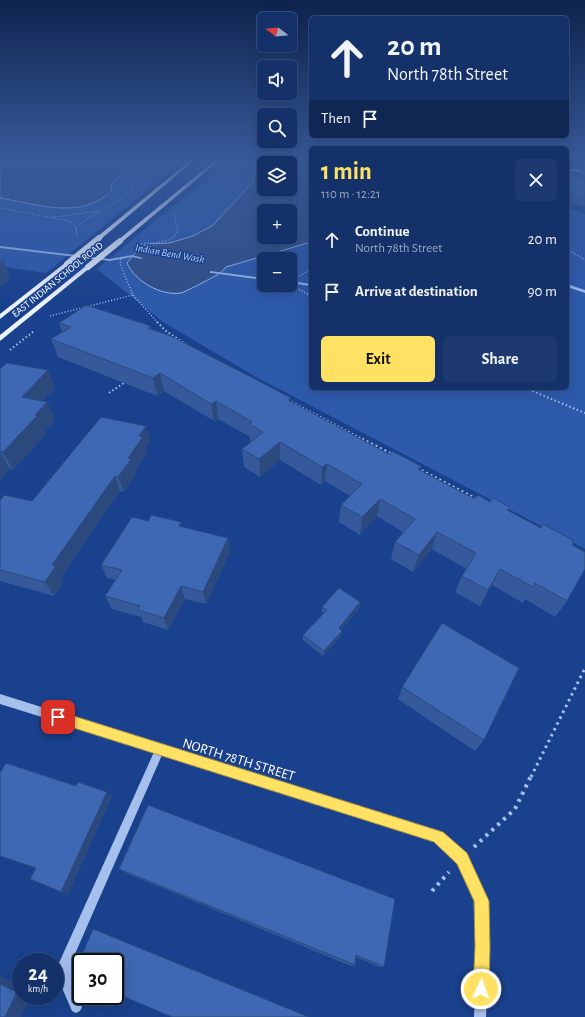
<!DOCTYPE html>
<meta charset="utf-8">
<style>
body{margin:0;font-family:"Alegreya Sans",sans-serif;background:#1d3970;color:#f1f3f6;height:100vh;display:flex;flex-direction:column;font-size:15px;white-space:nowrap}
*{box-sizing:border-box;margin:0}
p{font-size:13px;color:#9da9c1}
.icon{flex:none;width:22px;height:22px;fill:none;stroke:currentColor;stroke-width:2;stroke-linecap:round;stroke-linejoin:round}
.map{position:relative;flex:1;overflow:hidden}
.sheet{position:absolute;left:309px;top:146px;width:260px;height:244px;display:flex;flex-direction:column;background:#14316a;border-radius:6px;box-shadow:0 4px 16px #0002,0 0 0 1px #334c7e}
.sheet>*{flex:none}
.guide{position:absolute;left:309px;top:16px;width:260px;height:122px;border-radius:6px;box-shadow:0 4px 16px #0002,0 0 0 1px #334c7e;background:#14316a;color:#f1f3f6;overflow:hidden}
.needle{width:26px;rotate:286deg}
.fabs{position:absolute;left:257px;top:12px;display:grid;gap:8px}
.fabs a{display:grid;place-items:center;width:40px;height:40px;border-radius:6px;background:#14316a;box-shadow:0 4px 16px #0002,0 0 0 1px #334c7e;font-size:20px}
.speed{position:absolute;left:12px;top:953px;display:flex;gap:8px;font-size:20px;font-weight:700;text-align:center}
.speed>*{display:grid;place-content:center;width:52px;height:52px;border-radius:50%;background:#14316a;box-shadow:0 4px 16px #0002,0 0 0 1px #334c7e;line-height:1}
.speed small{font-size:10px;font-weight:400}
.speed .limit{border:2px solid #111;border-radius:6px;background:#fff;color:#111}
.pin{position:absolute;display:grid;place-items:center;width:34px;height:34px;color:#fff;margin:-17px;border-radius:8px;box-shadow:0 2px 6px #0006}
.me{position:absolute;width:44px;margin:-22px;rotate:2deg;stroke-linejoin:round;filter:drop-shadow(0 0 3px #0008)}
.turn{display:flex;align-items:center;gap:14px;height:84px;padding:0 12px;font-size:18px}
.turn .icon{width:52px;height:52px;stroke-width:2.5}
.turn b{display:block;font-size:28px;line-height:34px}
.then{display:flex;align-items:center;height:38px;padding:0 12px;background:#0003;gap:8px;font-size:15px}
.round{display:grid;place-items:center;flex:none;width:42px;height:42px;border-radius:6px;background:#1d3970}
.summary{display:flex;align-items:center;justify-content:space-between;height:68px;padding:0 12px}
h1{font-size:24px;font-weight:700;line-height:30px;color:#ffe163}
.action{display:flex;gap:8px;margin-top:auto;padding:8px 12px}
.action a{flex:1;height:46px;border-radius:6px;background:#ffe163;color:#111;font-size:16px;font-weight:700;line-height:46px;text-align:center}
.action a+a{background:#1d3970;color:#f1f3f6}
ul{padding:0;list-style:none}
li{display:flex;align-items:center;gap:12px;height:52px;padding:0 12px}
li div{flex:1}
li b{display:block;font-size:15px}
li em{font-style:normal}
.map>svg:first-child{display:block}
.green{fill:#2d5aab;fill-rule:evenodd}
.water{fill:#314e87;stroke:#99b9f0;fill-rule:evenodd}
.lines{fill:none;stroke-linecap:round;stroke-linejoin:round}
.stream{fill:#99b9f0;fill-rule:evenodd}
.path-far5{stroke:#a6c0ee;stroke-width:1;stroke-dasharray:1 1.5;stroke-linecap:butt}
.path-far4{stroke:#a6c0ee;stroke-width:1.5;stroke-dasharray:1 2;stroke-linecap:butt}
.path-far3{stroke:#a6c0ee;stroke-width:2;stroke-dasharray:1.5 2.5;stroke-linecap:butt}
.path-far2{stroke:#a6c0ee;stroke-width:2.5;stroke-dasharray:2 3;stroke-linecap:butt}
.path-far1{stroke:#a6c0ee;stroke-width:3;stroke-dasharray:2.5 4;stroke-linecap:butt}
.path{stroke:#a6c0ee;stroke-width:4;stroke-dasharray:3 5;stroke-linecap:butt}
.minor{fill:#a6c0ee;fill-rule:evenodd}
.major{fill:#edf2ff;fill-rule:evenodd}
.major-bridge{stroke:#edf2ff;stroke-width:6}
.wall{fill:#35599a}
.shaded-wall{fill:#2b497d}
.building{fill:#3e68b3;stroke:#2b497d}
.route{fill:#ffe163;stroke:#a69240}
.labels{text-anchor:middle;stroke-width:3;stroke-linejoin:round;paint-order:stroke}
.far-street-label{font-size:10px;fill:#fff;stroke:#1a418d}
.far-water-label{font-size:11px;font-style:italic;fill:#b2caf5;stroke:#1a418d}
.near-street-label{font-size:14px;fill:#fff;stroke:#1a418d}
</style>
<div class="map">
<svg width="585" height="1017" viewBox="0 0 585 1017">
<rect width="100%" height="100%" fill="#1a418d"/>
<g class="green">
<polygon points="0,158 187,158 46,273 0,266"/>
<path d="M233 158H311V388H567V208L585 214V549L256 377 163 322 97 269 179 201 206 182ZM264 163H290V189H264ZM264 211H290V237H264ZM264 259H290V285H264Z"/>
</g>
<g class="water">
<path d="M0 158H146C137 171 121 167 111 186L112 190C83 221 36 204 0 198Z"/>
<path d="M268 159 273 163H280H264V189H290V163L311 166V242L226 267C224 269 222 272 220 273 216 276 183 293 181 293 160 296 135 281 127 263L138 249 148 244 169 243 193 236 212 226 252 183 256 166 254 162ZM264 211H290V237H264Z"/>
</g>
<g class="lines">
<g class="stream">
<polygon points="238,158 256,160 258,161 256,162 239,160"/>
<polygon points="0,246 110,259 132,255 143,258 141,259 132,257 110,261 0,248"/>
<polygon points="210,271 264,278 264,280 212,273 210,273"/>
<polygon points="290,281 311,284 311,286 290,283"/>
<polygon points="567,284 585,290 585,293 567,287"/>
</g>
<g class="path-far5">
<polyline points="0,208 70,221 75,225 76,231"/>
<polyline points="174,214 178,231"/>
<polyline points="55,217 98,211"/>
<polyline points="76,229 86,219 119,201 130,192 135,179 147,174 155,174"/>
</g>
<g class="path-far4">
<polyline points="76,230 77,236"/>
<path d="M138 244C150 243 174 244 178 230"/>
<polyline points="567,249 585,260"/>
<polyline points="121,259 120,264 133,295 158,323"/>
<polyline points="311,269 296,278 293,286 311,296"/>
<polyline points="50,316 133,295"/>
</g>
<g class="path-far3">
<polyline points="157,322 166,331 187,345"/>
<polyline points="10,350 34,331"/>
<polyline points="525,388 585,413"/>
<polyline points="109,393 127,381"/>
<polyline points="288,400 364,440"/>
</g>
<g class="path-far2">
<polyline points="362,439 392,454"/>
<polyline points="417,468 477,499"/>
</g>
<polyline class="path-far1" points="531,777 585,668"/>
<g class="path">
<polyline points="474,847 515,809 531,776"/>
<polyline points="432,891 449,872"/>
</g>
<g class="minor">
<polygon points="574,162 585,163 585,165 573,164"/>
<polygon points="0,694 442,833 466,855 487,901 489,947 486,1017 474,1017 477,947 475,901 458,863 435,841 162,755 71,963 71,981 82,1007 80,1011 76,1013 72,1011 59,981 59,963 154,752 0,704"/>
</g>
<g class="major">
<polygon points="193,158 197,158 101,239 97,239 97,237"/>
<polygon points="218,158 222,158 122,242 118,242 118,240"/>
<polygon points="567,169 585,170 585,172 567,171"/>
<polygon points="65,263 70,264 0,319 0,314"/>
<polygon points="86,266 91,267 0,341 0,335"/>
</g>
<g class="major-bridge">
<polyline points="67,264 99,238"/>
<polyline points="88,267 120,241"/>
</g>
</g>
<g class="wall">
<polygon points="576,158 585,158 585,206 573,205 567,204 567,173 581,177 580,173 582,169 579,168 578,166 580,161 577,161"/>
<polygon points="59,323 151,326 152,330 389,454 421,466 420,470 475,499 490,502 510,507 508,511 572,545 567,601 555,617 525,599 523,603 492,585 480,606 455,592 462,576 466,569 432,549 413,572 391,559 395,542 403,532 377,516 360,535 339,522 341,505 350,496 325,481 321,485 280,460 260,477 244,467 242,449 250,442 250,437 218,419 214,421 164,391 157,396 58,357 51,339 62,332"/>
<polygon points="0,369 48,370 55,388 43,401 47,402 55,420 45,431 47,433 13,470 10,469 0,480"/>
<polygon points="146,426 150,441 146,446 147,452 135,470 136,474 124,492 120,491 62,576 64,580 54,596 0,581 0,500 32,501"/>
<polygon points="148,521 182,527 228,538 230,552 206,604 185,599 168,630 143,622 141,617 112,609 105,596 115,580 107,578 101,565"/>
<polygon points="360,602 360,607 341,630 342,631 341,636 323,656 303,640 303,635 324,613 322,612 322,607"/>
<polygon points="402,687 484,740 475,751 398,699"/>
<polygon points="0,773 76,786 112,796 68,894 35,868 0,856"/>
<polygon points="148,805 384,967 379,967 356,957 355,965 351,966 128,874 119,869"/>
</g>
<g class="shaded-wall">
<polygon points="4,261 11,279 0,287 0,264"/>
<polygon points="151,326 155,343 148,328"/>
<polygon points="48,370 55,388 30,415 22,397"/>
<polygon points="160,373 164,391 157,396 153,378"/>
<polygon points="216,401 218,419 214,421 211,404"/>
<polygon points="47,402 55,420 45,431 47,433 13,470 3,452 35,415"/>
<polygon points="146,426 150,441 146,446 147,452 135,470 136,474 124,492 118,477 139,436"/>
<polygon points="280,442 280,460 260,477 259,459"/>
<polygon points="0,452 10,469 0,480"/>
<polygon points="327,464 325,481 321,485 322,467"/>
<polygon points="115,476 120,491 62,576 64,580 54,596 45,582 52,565"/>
<polygon points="380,499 377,516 360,535 362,517"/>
<polygon points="181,522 184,536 179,526"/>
<polygon points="437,532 432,549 413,572 419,555"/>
<polygon points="228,538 230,552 206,604 203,592"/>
<polygon points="500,569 492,585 480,606 488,590"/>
<polygon points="181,586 185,599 168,630 164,618"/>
<polygon points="360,602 360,607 338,633 339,628"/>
<polygon points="342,631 341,636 323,656 324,651"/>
<polygon points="107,792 112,796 68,894 61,892"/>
<polygon points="93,929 97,930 310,1017 309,1017"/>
<polygon points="0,976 21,986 21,996 31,996 21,1017 5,1017 0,984"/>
</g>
<g class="building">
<polygon points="582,158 585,158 585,160 582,159"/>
<polygon points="583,164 585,164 585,171"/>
<polygon points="567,173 585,179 585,197 576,196 570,194 569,191 567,191"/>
<polygon points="0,261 4,261 0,264"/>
<polygon points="86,305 151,326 148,328 171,336 259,381 291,398 288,400 331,423 389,454 392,451 421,466 418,469 475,499 478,495 490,502 493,498 510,507 507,510 541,528 543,524 574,541 572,545 585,552 585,569 567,601 535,583 533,587 500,569 488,590 462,576 476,553 437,532 419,555 395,542 415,519 380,499 362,517 341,505 362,484 327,464 322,467 280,442 259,459 242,449 263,432 249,424 252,422 216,401 211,404 160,373 153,378 51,339 71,327 59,323"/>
<polygon points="7,363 48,370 22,397 47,402 35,415 38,415 3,452 0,452 0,369"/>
<polygon points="101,417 146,426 139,436 143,437 128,458 131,459 118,477 115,476 52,565 56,566 45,582 0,570 0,500 5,495 32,501"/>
<polygon points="151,515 181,522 179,526 228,538 203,592 181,586 164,618 138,610 140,606 105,596 122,570 101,565 132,517 148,521"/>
<polygon points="339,588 360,602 339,628 342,631 324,651 303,635 327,610 322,607"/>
<polygon points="442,623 519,668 484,740 402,687"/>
<polygon points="6,763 76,786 78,782 107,792 61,892 30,879 36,868 0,856 0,773"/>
<polygon points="148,805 395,899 384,967 356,955 355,965 119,869"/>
<polygon points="93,929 309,1017 172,1017 115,993 115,962 81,962 81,978 80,978 78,964"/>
<polygon points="0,984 17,992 5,1017 0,1017"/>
</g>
<linearGradient id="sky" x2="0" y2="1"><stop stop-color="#0e244e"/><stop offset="0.53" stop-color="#385a9a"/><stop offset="1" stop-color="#385a9a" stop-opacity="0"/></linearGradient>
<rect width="585" height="300" fill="url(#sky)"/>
<polygon class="route" points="58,711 443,832 467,853 489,901 490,947 489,989 487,995 481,997 475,995 473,989 475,947 474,901 457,864 434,842 58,723 54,721 52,717 54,713"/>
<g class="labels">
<g class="far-street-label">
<text transform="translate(57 279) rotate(-39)" y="4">EAST INDIAN SCHOOL ROAD</text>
</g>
<g class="far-water-label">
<text transform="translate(170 253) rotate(10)" y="4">Indian Bend Wash</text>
</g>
<g class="near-street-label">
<text transform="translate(239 759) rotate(17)" y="5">NORTH 78TH STREET</text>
</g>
</g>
</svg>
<div class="fabs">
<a><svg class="needle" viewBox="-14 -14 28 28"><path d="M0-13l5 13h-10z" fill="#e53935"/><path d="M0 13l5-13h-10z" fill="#9da9c1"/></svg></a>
<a><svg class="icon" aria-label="sound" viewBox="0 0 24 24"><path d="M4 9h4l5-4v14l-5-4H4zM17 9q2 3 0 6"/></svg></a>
<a><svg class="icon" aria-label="search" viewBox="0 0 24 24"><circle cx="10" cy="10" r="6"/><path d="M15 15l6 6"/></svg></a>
<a><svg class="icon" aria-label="layers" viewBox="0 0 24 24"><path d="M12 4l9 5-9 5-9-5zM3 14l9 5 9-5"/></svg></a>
<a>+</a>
<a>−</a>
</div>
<div class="speed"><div>24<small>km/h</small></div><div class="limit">30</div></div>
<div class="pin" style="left:58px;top:717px;background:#d93025"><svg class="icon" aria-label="arrive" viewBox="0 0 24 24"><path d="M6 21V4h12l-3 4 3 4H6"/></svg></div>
<svg class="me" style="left:481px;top:989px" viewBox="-20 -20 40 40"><circle r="17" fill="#ffe163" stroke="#fff" stroke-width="3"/><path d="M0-11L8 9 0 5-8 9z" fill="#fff"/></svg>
<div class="guide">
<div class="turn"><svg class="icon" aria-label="ahead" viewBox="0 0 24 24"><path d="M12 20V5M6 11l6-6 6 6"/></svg><div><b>20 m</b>North 78th Street</div></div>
<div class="then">Then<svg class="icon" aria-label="arrive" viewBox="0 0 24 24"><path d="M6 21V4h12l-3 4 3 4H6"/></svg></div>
</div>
<section class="sheet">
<div class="summary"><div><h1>1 min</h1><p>110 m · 12:21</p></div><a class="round"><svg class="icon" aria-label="close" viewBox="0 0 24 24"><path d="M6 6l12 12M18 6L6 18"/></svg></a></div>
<ul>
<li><svg class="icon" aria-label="ahead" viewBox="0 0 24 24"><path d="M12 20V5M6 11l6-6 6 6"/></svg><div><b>Continue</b><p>North 78th Street</p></div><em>20 m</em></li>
<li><svg class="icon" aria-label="arrive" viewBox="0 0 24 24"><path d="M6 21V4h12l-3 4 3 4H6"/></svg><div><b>Arrive at destination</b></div><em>90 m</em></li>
</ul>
<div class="action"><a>Exit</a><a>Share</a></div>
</section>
</div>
